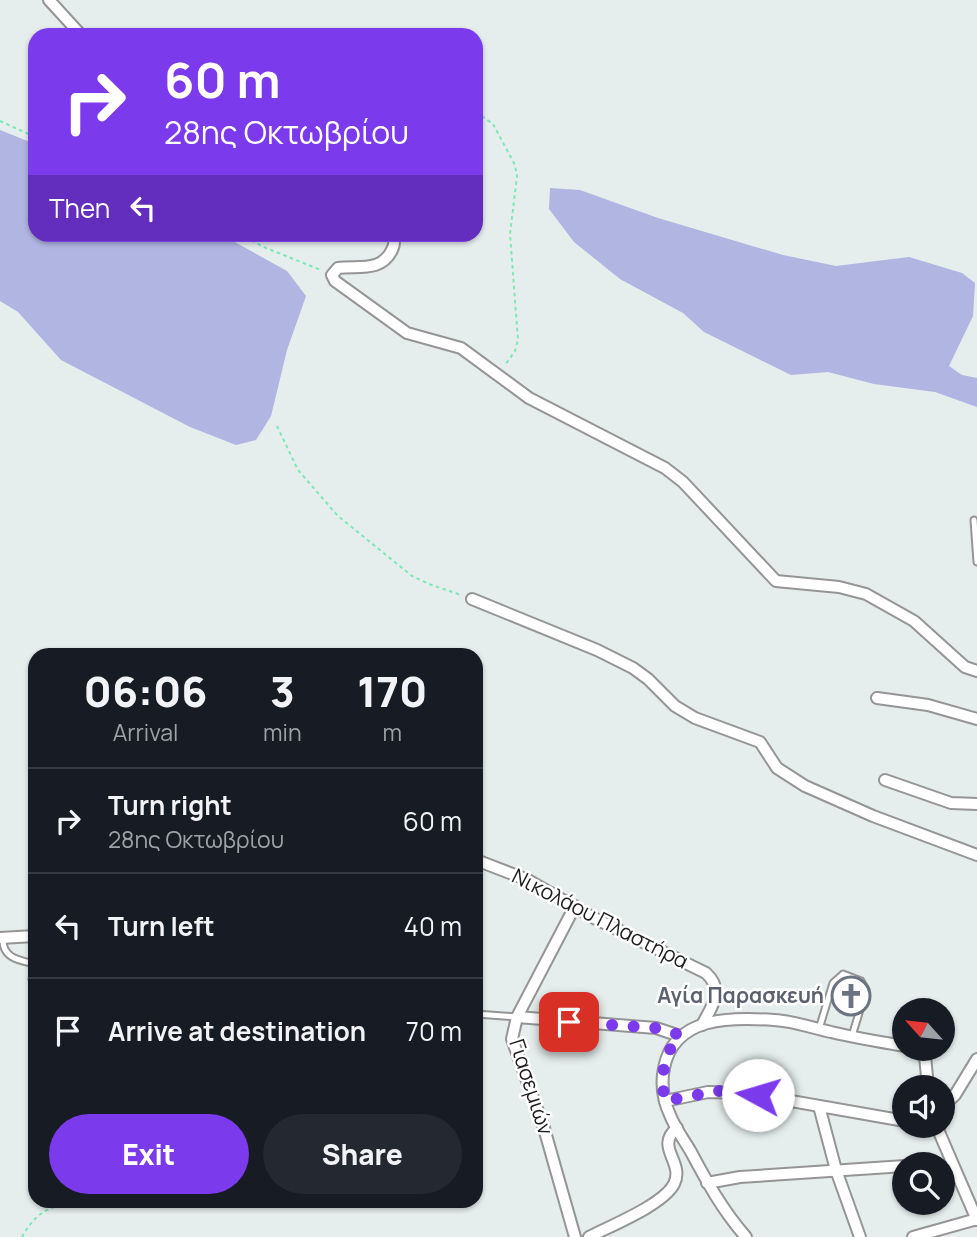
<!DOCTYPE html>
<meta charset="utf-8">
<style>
body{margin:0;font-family:Manrope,sans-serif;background:#242831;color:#f1f3f6;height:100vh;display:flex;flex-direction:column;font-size:26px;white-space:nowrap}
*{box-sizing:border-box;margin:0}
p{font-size:23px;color:#9ea1a6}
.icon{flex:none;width:38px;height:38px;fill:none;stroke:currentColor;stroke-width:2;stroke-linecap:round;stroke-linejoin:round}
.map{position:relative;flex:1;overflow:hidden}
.panel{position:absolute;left:28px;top:648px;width:455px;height:560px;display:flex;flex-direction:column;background:#171b24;border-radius:21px;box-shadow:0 2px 5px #0004}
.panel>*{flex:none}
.hud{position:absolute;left:28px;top:28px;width:455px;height:214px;border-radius:21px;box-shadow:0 2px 5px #0004;background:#7c3aed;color:#fff;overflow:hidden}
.needle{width:46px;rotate:297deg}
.buttons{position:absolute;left:892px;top:998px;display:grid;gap:14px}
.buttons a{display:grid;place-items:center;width:63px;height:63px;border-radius:50%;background:#171b24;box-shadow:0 2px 5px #0004;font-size:35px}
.pin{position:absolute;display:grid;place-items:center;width:60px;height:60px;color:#fff;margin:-30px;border-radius:14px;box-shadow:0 4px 10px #0006}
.me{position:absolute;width:77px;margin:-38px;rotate:276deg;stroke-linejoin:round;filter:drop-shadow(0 0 5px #0008)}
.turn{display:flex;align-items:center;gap:24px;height:147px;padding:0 21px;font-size:32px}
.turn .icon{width:91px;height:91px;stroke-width:2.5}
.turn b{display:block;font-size:49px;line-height:60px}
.then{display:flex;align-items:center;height:66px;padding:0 21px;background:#0003;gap:14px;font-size:26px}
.eta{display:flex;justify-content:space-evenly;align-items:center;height:119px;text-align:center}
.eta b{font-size:42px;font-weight:800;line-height:49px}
.cta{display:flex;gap:14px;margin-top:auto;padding:14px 21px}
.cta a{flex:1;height:80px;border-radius:42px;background:#7c3aed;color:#fff;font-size:28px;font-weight:800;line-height:80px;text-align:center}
.cta a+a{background:#242831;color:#f1f3f6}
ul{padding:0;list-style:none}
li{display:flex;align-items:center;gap:21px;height:105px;padding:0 21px;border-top:2px solid #363941}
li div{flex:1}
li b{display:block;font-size:26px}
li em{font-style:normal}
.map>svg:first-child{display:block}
.grass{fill:#b0b5e2}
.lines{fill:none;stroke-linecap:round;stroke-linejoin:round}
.lane-casing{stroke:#959595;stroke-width:9}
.street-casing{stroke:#959595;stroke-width:14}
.path{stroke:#7ae9b2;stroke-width:2;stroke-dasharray:3.5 3.5;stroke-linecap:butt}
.lane{stroke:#fff;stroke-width:5}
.street{stroke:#fff;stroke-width:10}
.route{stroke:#7c3aed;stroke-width:12;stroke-dasharray:0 21.6}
.labels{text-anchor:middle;stroke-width:5;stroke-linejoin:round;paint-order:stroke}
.street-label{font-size:21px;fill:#1e1e1e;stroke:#fff}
.worship-label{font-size:21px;font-weight:bold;fill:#5b616d;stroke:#fff;text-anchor:end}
</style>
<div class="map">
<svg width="977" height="1237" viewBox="0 0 977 1237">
<rect width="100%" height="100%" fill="#e5eded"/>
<g class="grass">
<polygon points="0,130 35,144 35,234 222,235 287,271 306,296 287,350 271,416 256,440 236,445 190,427 61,360 18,312 0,301"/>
<polygon points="550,188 580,190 658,218 783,255 836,266 909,257 962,273 975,283 973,316 949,366 962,375 977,378 977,407 935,392 874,384 828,372 791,375 704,332 683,313 620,279 574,242 549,209"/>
</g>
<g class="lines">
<defs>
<g id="lane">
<polyline points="974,520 977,562"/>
<path d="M3 938C2 958 18 960 35 964"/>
<polyline points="32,979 35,980"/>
<polyline points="476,1014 517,1017"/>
<polyline points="819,1029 833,983 843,974 861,981 866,990 852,1036"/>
</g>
<g id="street">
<polyline points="49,0 81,35"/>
<path d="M392 234C395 240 395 244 392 250 381 273 357 265 338 268L332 275 335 281 407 333 461 348 529 398 665 468 683 482 776 581 839 587 866 594 914 621 965 667 977 671"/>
<polyline points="472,599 597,650 633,668 648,679 675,706 695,718 760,742 777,768 805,786 873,816 977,855"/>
<polyline points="877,698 928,705 977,719"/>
<polyline points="885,780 951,803 977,804"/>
<path d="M476 860 528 880 594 918 706 973C725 991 712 1006 702 1025"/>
<polyline points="575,906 517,1017 512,1039 544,1128 575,1237"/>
<polyline points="0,938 35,936"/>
<polyline points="517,1017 656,1028 680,1036"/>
<polyline points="918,1048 925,1056 928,1087"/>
<polyline points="665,1101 708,1092 746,1093 905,1121"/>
<polyline points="819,1106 836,1170 860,1237"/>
<polyline points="943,1106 955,1095 977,1059"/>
<polyline points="936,1125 977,1220"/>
<polyline points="707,1183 740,1177 905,1166"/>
<path d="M589 1237C610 1226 663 1205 674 1184 685 1162 654 1147 677 1128"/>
<path d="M746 1237C723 1211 707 1182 691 1152 684 1140 675 1128 670 1115 663 1100 661 1083 664 1068 674 1016 731 1017 774 1020 794 1021 812 1028 831 1032 856 1038 880 1042 905 1046"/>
<polyline points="913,1237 977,1219"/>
</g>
</defs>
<use href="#lane" class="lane-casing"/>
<use href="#street" class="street-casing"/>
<g class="path">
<polyline points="476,112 493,124 515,165 517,176 510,234 518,340 515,351 505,365"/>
<polyline points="0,121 35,137"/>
<polyline points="239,234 266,248 321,270"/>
<polyline points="277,426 298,470 338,516 412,576 429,584 461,595"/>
<path d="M22 1237C40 1204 58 1206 92 1200"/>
</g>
<use href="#lane" class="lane"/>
<use href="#street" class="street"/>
</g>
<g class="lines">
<path class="route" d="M569 1022 656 1028 680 1035C663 1054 660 1078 665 1101L718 1091 758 1095"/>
</g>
<defs>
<symbol id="church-ring" viewBox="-11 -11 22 22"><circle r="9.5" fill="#fff" stroke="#6b7280" stroke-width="1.5"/><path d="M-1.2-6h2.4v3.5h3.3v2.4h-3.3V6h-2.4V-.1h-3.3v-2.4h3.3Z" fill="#6b7280"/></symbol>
</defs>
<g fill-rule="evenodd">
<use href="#church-ring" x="829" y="974" width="44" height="44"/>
</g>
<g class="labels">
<g class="street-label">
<text transform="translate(600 919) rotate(27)" y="7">Νικολάου Πλαστήρα</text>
<text transform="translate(531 1087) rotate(72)" y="7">Γιασεμιών</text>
</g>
<g class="worship-label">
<text x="824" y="1003">Αγία Παρασκευή</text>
</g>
</g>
</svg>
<div class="buttons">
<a><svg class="needle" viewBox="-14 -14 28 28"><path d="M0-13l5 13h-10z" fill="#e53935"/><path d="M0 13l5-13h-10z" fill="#9ea1a6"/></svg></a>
<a><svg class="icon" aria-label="sound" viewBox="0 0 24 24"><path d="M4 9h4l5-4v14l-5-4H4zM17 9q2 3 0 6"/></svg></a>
<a><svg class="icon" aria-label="search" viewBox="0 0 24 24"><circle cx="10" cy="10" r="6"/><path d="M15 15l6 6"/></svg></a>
</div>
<div class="pin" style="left:569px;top:1022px;background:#d93025"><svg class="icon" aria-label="arrive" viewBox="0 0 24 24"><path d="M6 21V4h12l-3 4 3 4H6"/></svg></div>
<svg class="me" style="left:758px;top:1095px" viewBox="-20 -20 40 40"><circle r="19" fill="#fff"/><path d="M0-13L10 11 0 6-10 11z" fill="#7c3aed"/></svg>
<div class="hud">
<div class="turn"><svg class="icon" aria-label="right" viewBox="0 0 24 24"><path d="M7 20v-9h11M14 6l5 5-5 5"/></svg><div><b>60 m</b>28ης Οκτωβρίου</div></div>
<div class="then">Then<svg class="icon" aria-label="left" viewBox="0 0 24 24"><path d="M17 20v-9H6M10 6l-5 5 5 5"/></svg></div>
</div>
<section class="panel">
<div class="eta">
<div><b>06:06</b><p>Arrival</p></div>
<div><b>3</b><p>min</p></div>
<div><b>170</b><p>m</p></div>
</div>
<ul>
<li><svg class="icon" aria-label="right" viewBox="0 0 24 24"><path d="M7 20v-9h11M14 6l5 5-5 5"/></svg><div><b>Turn right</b><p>28ης Οκτωβρίου</p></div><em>60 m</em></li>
<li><svg class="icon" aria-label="left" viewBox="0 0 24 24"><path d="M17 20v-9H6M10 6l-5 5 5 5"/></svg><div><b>Turn left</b></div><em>40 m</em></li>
<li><svg class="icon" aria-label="arrive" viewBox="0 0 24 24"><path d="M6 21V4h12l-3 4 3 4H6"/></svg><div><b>Arrive at destination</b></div><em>70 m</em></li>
</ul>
<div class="cta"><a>Exit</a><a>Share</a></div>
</section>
</div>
